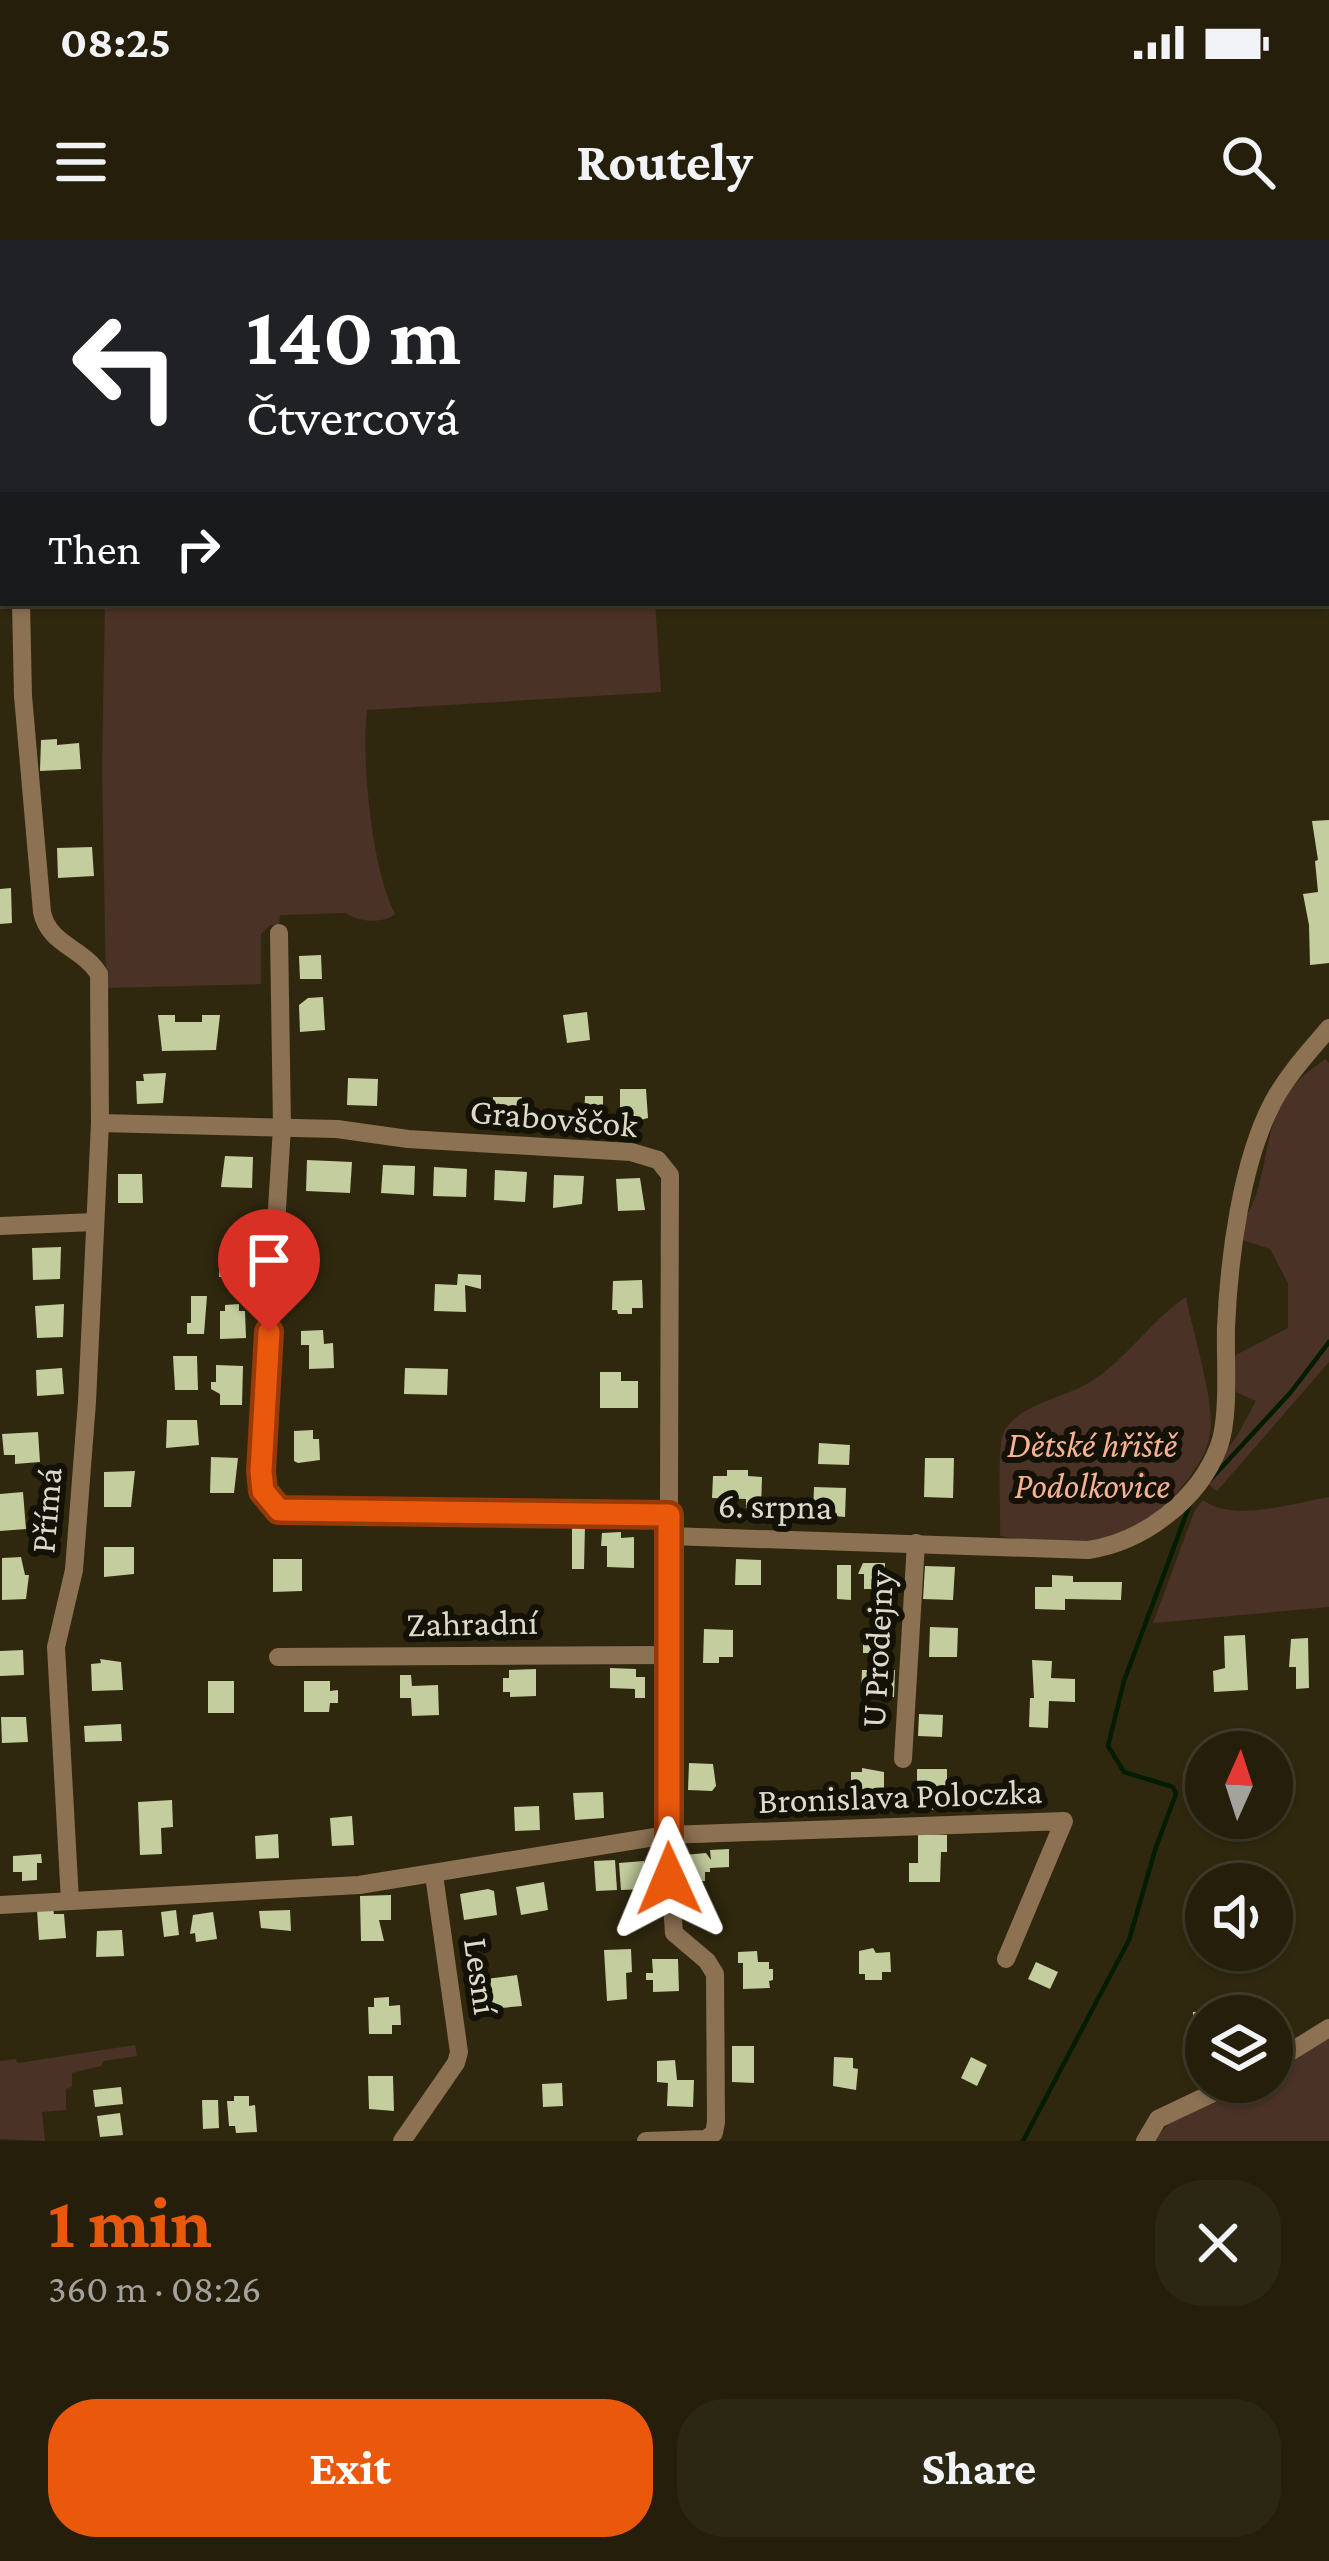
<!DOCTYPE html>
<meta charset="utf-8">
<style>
body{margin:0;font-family:"Crimson Pro",serif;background:#2c2713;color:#f1f3f6;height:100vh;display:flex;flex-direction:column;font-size:45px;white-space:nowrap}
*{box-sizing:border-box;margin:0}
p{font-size:39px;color:#a3a29c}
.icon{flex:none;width:66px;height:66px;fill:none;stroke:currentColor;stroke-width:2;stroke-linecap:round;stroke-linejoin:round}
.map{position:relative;height:1901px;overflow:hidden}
.drawer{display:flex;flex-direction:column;background:#241e0a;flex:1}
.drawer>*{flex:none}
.hud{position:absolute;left:0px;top:0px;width:1329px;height:366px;box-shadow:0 3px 9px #0004,0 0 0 3px #413c2b;background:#202124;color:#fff;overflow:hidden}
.needle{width:78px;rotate:3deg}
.tools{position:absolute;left:1185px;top:1491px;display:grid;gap:24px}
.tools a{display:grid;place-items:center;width:108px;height:108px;border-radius:50%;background:#241e0a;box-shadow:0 3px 9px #0004,0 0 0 3px #413c2b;font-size:60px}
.pin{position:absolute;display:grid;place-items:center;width:102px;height:102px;color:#fff;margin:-123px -51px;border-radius:50% 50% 50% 0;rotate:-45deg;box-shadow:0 0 12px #0007}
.pin .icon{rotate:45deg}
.me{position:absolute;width:132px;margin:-66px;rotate:359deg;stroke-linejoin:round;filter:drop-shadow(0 0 9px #0008)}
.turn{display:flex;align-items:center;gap:42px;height:252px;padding:0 48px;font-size:54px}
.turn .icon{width:156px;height:156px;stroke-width:2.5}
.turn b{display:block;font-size:84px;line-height:102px}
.then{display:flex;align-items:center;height:114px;padding:0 48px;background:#0003;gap:24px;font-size:45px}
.round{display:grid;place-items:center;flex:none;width:126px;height:126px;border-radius:48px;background:#2c2713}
.summary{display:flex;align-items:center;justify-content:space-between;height:204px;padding:0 48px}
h1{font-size:72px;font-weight:700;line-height:90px;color:#ea580c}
.primary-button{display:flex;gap:24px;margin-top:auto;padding:24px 48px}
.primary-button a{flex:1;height:138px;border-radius:48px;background:#ea580c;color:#fff;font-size:48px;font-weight:700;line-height:138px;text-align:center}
.primary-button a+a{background:#2c2713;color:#f1f3f6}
.status{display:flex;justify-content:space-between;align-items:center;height:84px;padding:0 60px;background:#241e0a;direction:ltr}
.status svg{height:33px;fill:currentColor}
header{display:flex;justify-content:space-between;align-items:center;height:156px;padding:0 48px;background:#241e0a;font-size:54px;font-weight:700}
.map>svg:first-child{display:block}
.green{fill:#4a3226}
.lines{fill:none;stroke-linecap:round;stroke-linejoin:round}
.stream{stroke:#041d01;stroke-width:4.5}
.building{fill:#c3cd9e}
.minor{stroke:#8c7153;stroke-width:18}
.rail{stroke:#b8b4a1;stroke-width:4.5}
.route-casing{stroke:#983908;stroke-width:30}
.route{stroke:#ea580c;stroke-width:21}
.labels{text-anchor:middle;stroke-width:12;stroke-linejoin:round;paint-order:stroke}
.street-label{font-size:36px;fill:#dedaca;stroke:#141106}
.park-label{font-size:36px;font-style:italic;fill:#f7b291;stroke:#141106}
</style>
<div class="status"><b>08:25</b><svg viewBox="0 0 49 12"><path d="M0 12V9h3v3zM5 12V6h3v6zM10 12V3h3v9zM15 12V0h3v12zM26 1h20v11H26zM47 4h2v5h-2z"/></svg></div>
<header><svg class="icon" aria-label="menu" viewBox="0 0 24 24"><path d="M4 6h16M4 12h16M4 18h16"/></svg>Routely<svg class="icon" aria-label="search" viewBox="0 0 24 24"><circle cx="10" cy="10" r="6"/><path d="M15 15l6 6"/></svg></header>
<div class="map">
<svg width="1329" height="1901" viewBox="0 0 1329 1901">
<rect width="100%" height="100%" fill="#30280e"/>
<g class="green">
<path d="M105 363H655L661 452 367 470C361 520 372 630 395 674 384 684 357 682 346 673L280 675 279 685H270L261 694V744L106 748 102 529Z"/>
<path d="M1325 819 1329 823V1122L1217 1251 1204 1241 1237 1196 1256 1161 1236 1152 1232 1117 1288 1088V1043L1270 1009 1230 996C1269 959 1259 911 1280 866 1289 846 1307 832 1325 819Z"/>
<path d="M1186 1057C1192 1090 1216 1165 1210 1194 1207 1213 1196 1229 1185 1243 1137 1307 1072 1310 1000 1296 1001 1273 997 1212 1003 1194 1013 1168 1059 1158 1081 1147 1123 1126 1149 1081 1186 1057Z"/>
<path d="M1329 1257V1367L1153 1383 1195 1270 1203 1260C1234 1283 1293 1263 1329 1257Z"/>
<polygon points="1329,1797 1329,1901 1154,1901 1168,1884 1252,1842 1272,1842 1272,1831"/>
<polygon points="135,1805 137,1816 104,1821 101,1826 72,1833 72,1847 66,1849 66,1870 42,1872 45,1901 0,1899 0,1821 15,1819 18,1823"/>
</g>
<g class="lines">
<g class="stream">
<polyline points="1210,1240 1291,1152 1329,1102"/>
<polyline points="1023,1901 1129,1700 1156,1607 1176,1554 1173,1547 1124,1532 1108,1506 1124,1441 1190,1264"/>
</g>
</g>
<g class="building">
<polygon points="57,499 57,505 79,503 81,529 40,531 41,500"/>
<polygon points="1329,580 1329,723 1310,725 1309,685 1303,654 1318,652 1315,621 1318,620 1312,581"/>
<polygon points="92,607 94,636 58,638 57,608"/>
<polygon points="11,648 12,683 0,684 0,649"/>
<polygon points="321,715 322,739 300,739 299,716"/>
<polygon points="323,757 325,790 300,792 299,765 308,758"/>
<polygon points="587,772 590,800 567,803 563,775"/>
<polygon points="158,775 175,775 175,782 202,782 202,775 220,775 216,810 162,811"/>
<polygon points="166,833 163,863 137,864 136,841 144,841 143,834"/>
<polygon points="348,838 378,839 377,866 347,865"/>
<polygon points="620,849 646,849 648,878 625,884 625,877 620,877"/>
<polygon points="585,856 603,856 603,879 584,878"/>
<polygon points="493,857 522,857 522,885 492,884"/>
<polygon points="225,916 253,917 252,948 221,947"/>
<polygon points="307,920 352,922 350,953 306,951"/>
<polygon points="383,925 415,926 414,955 381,953"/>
<polygon points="434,927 467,929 466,957 433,956"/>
<polygon points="495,930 527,932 525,962 494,960"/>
<polygon points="118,934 142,934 143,963 118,963"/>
<polygon points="554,935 584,936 582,964 553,968"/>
<polygon points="640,938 645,970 618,971 616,939"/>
<polygon points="61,1007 60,1039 33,1040 32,1008"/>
<polygon points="220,1009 247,1010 247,1037 219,1037"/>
<polygon points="458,1034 481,1035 481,1049 465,1045 466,1072 434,1071 435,1044 457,1045"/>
<polygon points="642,1040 643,1068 632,1068 632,1074 618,1074 617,1070 612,1070 613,1041"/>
<polygon points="191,1056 207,1056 204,1094 187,1094 187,1083 191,1083"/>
<polygon points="64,1064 63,1097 37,1098 35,1066"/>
<polygon points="239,1064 239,1071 245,1071 246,1098 220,1099 220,1071 225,1071 225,1065"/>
<polygon points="323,1090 324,1104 333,1103 334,1128 309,1129 309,1105 301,1105 301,1091"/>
<polygon points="173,1116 197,1116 198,1150 175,1150"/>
<polygon points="216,1125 243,1126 242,1165 220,1165 220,1154 211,1149 211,1142 216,1142"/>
<polygon points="62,1128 64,1154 37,1156 36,1130"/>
<polygon points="405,1128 448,1129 447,1155 404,1154"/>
<polygon points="600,1132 621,1132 621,1141 638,1141 638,1168 600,1168"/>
<polygon points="167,1180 197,1180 199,1205 166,1208"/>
<polygon points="313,1190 313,1199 319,1199 320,1220 298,1223 294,1221 294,1191"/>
<polygon points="38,1192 40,1222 15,1224 15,1215 4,1215 2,1194"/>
<polygon points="819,1203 850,1205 849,1225 818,1224"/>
<polygon points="211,1217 238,1218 234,1253 210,1253"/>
<polygon points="925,1218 954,1218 953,1258 924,1257"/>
<polygon points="727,1230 748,1230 748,1236 762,1237 761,1269 746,1268 746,1259 712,1258 713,1236 727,1236"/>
<polygon points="135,1231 131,1267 104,1267 104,1232"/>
<polygon points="814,1247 846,1248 845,1277 813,1274"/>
<polygon points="23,1252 26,1289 0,1291 0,1254"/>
<polygon points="585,1285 584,1329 572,1329 572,1286"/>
<polygon points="621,1292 621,1298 634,1297 634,1328 607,1327 607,1306 601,1306 602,1293"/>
<polygon points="104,1307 134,1307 134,1334 104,1337"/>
<polygon points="21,1317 25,1335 29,1335 26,1359 2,1360 2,1318"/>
<polygon points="273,1319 302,1319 302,1351 273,1352"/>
<polygon points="736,1319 761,1320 761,1345 735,1345"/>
<polygon points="863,1323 885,1323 885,1349 864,1349 864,1334 858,1334"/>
<polygon points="837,1325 851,1325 851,1360 837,1359"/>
<polygon points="925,1326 955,1327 953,1360 923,1359"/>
<polygon points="1052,1335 1073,1336 1073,1342 1122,1342 1121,1360 1065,1359 1065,1370 1035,1369 1035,1347 1052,1347"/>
<polygon points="930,1387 958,1388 957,1417 929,1417"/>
<polygon points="704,1389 733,1390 733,1417 719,1417 719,1423 703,1423"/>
<rect x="863" y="1393" width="29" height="20"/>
<polygon points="1245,1395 1248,1450 1214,1452 1213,1431 1225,1428 1224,1396"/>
<polygon points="1308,1398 1309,1448 1296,1449 1296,1427 1289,1427 1291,1399"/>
<polygon points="23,1410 24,1435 0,1436 0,1411"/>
<polygon points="100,1419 121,1422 123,1450 92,1451 91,1424 101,1423"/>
<polygon points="1032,1420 1052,1421 1051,1438 1075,1439 1075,1462 1049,1461 1048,1488 1029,1487 1030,1458 1034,1458"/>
<polygon points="875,1424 886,1424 886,1430 895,1430 894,1457 861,1457 862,1430 875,1430"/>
<polygon points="610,1428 636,1429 636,1437 645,1437 645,1458 635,1458 635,1449 610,1448"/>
<polygon points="536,1429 536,1456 510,1457 510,1452 503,1452 503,1438 509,1438 509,1430"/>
<polygon points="400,1435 411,1435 412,1446 438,1445 439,1475 412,1476 411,1458 400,1458"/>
<rect x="208" y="1441" width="26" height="32"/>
<polygon points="304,1441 330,1441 330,1451 338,1450 338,1463 330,1463 329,1472 304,1472"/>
<polygon points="919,1474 943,1475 942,1497 918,1496"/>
<polygon points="1,1477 26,1477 28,1502 2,1503"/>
<polygon points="121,1484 122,1501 85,1502 84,1486"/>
<polygon points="689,1523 713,1524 716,1546 712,1551 688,1550"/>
<polygon points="862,1528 884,1532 884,1559 851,1559 851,1532 862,1532"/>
<polygon points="917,1529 947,1529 947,1561 941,1560 941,1570 917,1569"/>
<polygon points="603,1552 604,1578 575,1580 573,1553"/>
<polygon points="172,1560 173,1587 161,1588 162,1614 140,1615 138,1562"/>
<polygon points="539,1566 540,1590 515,1591 514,1567"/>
<polygon points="352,1576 354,1605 332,1606 330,1578"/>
<polygon points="278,1594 279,1618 256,1619 255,1596"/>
<polygon points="918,1594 947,1595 947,1612 941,1612 940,1642 909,1642 909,1623 918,1623"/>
<polygon points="729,1609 729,1627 710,1628 710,1632 705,1632 705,1641 685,1642 684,1615 706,1613 711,1620 710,1610"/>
<polygon points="41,1614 42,1623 37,1623 37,1640 22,1641 22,1632 13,1632 13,1616"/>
<polygon points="615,1620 617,1650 596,1651 594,1621"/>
<polygon points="644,1621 646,1649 621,1650 619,1623"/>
<polygon points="544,1642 548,1670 521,1675 516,1647"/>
<polygon points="488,1649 494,1651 497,1675 464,1680 460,1654"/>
<polygon points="391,1655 391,1680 379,1680 384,1701 361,1701 360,1656"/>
<polygon points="53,1669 54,1674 64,1674 66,1698 39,1700 37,1670"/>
<polygon points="176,1670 179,1695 164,1697 161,1672"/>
<polygon points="290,1670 291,1691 261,1688 259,1671"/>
<polygon points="213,1672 217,1699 196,1702 195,1693 190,1694 193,1675"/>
<polygon points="122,1690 124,1716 96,1717 97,1691"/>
<polygon points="873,1708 876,1713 890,1712 891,1732 882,1732 882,1740 865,1740 865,1734 859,1734 859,1711"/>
<polygon points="631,1709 632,1732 626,1733 627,1759 607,1761 604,1710"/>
<polygon points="757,1711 758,1722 769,1722 769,1729 773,1729 773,1740 769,1741 770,1748 743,1749 743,1723 738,1723 738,1712"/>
<polygon points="652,1719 678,1719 679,1751 653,1752 653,1740 646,1740 646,1733 653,1733"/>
<polygon points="1036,1722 1058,1732 1050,1749 1028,1739"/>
<polygon points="517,1735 522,1766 490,1769 486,1739"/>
<polygon points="389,1757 389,1766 400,1765 401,1785 392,1785 392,1794 369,1794 368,1767 374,1767 374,1758"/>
<polygon points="1217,1771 1217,1776 1206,1776 1206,1807 1200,1807 1200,1789 1193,1789 1193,1772"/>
<polygon points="732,1806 754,1806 754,1843 732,1842"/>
<polygon points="834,1817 853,1818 853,1828 858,1829 856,1850 833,1846"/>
<polygon points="971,1817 987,1825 977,1846 961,1838"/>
<polygon points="675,1820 677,1840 694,1840 693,1867 667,1866 668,1843 657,1842 657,1821"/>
<polygon points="368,1836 393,1836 394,1871 369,1869"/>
<polygon points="562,1843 563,1866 543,1867 542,1844"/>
<polygon points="121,1847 123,1864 95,1867 93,1850"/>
<polygon points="234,1856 249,1856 249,1866 255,1865 257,1892 236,1893 235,1886 229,1886 227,1861 234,1861"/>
<polygon points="202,1860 218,1860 219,1888 203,1889"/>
<polygon points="120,1873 123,1895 100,1897 97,1876"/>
</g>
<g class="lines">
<g class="minor">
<polyline points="19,0 20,3"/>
<polyline points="729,0 735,3"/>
<polyline points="881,0 881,3"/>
<polyline points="1271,0 1271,3"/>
<polyline points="990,3 998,0"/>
<polyline points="0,72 3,70"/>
<polyline points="0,280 3,288"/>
<polyline points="1326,306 1329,310"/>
<path d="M279 693 282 887 261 1231C265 1264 275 1270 307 1272L669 1275"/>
<polyline points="0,986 94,982"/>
<path d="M669 1296 1088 1310C1143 1302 1199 1260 1219 1206 1230 1176 1225 1120 1226 1087 1229 1019 1241 922 1273 862 1288 834 1309 812 1329 788"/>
<polyline points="278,1417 666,1415"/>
<polyline points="903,1519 916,1303"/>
<polyline points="70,1661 56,1407 74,1330 87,1162 100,883"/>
<path d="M0 1665 359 1645 667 1595 668 1569 670 935 658 920 631 912 408 899 337 889 100 883 99 734C82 707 49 705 42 672L23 456 21 363"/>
<polyline points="1272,1823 1329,1788"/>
<polyline points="402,1901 456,1823 459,1812 434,1635"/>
<polyline points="646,1901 706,1899 714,1893 716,1882 715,1734 707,1721 674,1693 667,1595 1064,1581 1006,1719"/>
<polyline points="1145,1901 1158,1879 1236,1842"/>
</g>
<g class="rail">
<polyline points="1326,88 1329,88"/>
<polyline points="0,169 3,169"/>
</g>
</g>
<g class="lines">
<defs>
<polyline id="route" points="269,1092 261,1231 263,1251 279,1270 669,1275 669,1639"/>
</defs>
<use href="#route" class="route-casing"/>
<use href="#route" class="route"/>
</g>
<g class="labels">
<g class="street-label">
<text transform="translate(554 877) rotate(5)" y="13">Grabovščok</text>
<text transform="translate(775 1265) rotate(1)" y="13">6. srpna</text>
<text transform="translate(45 1270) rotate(-85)" y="13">Přímá</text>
<text transform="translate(472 1382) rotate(-1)" y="13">Zahradní</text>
<text transform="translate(876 1409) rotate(-87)" y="13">U Prodejny</text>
<text transform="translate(900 1555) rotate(-2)" y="13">Bronislava Poloczka</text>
<text transform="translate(482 1736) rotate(82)" y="13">Lesní</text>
</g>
<g class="park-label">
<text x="1092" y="1217">Dětské hřiště<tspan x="1092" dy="41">Podolkovice</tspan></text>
</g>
</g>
</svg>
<div class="tools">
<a><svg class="needle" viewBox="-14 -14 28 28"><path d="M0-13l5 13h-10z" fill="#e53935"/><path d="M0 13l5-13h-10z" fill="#a3a29c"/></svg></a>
<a><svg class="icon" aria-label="sound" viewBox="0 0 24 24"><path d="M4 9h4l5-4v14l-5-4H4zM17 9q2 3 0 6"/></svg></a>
<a><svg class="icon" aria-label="layers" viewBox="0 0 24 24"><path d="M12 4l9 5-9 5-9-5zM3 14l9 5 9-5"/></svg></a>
</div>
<div class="pin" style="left:269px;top:1092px;background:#d93025"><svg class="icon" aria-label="arrive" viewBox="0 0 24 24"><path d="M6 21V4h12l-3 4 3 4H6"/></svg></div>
<svg class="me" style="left:669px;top:1639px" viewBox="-20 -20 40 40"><path d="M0-17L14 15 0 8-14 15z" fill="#ea580c" stroke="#fff" stroke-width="4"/></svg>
<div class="hud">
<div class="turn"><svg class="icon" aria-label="left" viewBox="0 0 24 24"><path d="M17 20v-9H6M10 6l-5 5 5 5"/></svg><div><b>140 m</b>Čtvercová</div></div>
<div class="then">Then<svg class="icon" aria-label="right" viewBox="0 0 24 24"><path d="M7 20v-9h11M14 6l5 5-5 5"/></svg></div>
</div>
</div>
<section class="drawer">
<div class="summary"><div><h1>1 min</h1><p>360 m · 08:26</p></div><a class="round"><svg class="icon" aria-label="close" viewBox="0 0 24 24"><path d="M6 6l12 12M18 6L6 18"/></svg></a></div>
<div class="primary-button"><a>Exit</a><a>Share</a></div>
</section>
